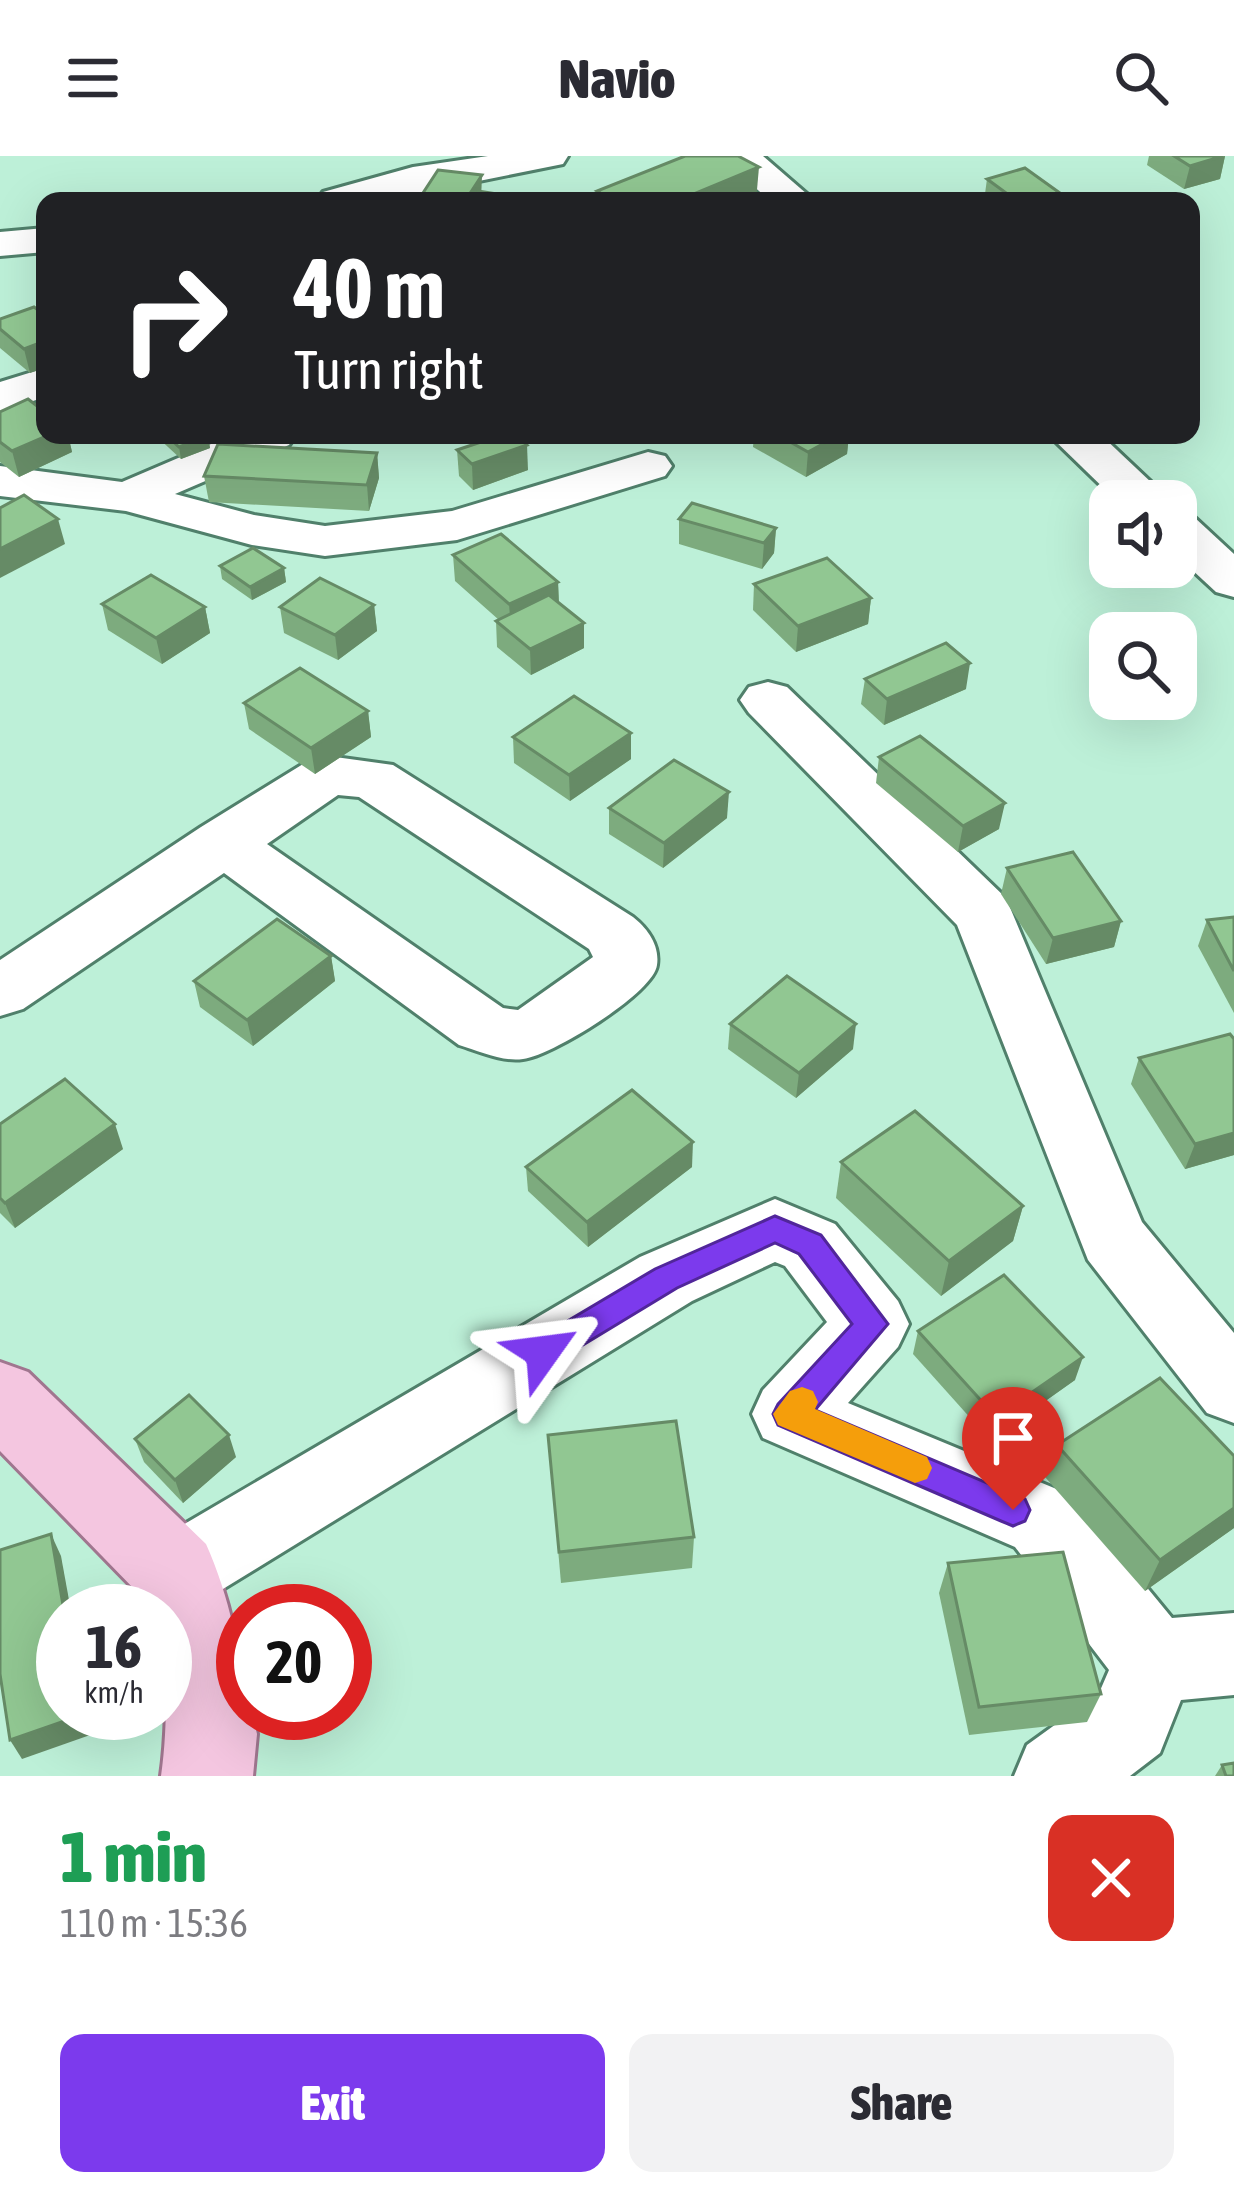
<!DOCTYPE html>
<meta charset="utf-8">
<style>
body{margin:0;font-family:"Asap Condensed",sans-serif;background:#f2f2f3;color:#2b2b33;height:100vh;display:flex;flex-direction:column;font-size:45px;white-space:nowrap}
*{box-sizing:border-box;margin:0}
p{font-size:39px;color:#7c7c81}
.icon{flex:none;width:66px;height:66px;fill:none;stroke:currentColor;stroke-width:2;stroke-linecap:round;stroke-linejoin:round}
.map{position:relative;height:1620px;overflow:hidden}
.drawer{display:flex;flex-direction:column;background:#fff;flex:1}
.drawer>*{flex:none}
.hud{position:absolute;left:36px;top:36px;width:1164px;height:252px;border-radius:24px;box-shadow:0 12px 48px #0002;background:#202124;color:#fff;overflow:hidden}
.fabs{position:absolute;left:1089px;top:324px;display:grid;gap:24px}
.fabs a{display:grid;place-items:center;width:108px;height:108px;border-radius:24px;background:#fff;box-shadow:0 12px 48px #0002;font-size:60px}
.speed{position:absolute;left:36px;top:1428px;display:flex;gap:24px;font-size:60px;font-weight:700;text-align:center}
.speed>*{display:grid;place-content:center;width:156px;height:156px;border-radius:50%;background:#fff;box-shadow:0 12px 48px #0002;line-height:1}
.speed small{font-size:30px;font-weight:400}
.speed .limit{border:18px solid #d22;background:#fff;color:#111}
.pin{position:absolute;display:grid;place-items:center;width:102px;height:102px;color:#fff;margin:-123px -51px;border-radius:50% 50% 50% 0;rotate:-45deg;box-shadow:0 0 12px #0007}
.pin .icon{rotate:45deg}
.me{position:absolute;width:132px;margin:-66px;rotate:59deg;stroke-linejoin:round;filter:drop-shadow(0 0 9px #0008)}
.turn{display:flex;align-items:center;gap:42px;height:252px;padding:0 60px;font-size:54px}
.turn .icon{width:156px;height:156px;stroke-width:2.5}
.turn b{display:block;font-size:84px;line-height:102px}
.round{display:grid;place-items:center;flex:none;width:126px;height:126px;border-radius:24px;background:#f2f2f3}
.headline{display:flex;align-items:center;justify-content:space-between;height:204px;padding:0 60px}
h1{font-size:72px;font-weight:800;line-height:90px;color:#1e9e55}
.button{display:flex;gap:24px;margin-top:auto;padding:24px 60px}
.button a{flex:1;height:138px;border-radius:24px;background:#7c3aed;color:#fff;font-size:48px;font-weight:800;line-height:138px;text-align:center}
.button a+a{background:#f2f2f3;color:#2b2b33}
header{display:flex;justify-content:space-between;align-items:center;height:156px;padding:0 60px;background:#fff;font-size:54px;font-weight:800}
.map>svg:first-child{display:block}
.lines{fill:none;stroke-linecap:round;stroke-linejoin:round}
.minor-casing{stroke:#50806b;stroke-width:6}
.major-casing{stroke:#a0768f;stroke-width:6}
.minor{fill:#fff;fill-rule:evenodd}
.major{fill:#f4c6e0;fill-rule:evenodd}
.wall{fill:#7dab7e}
.shaded-wall{fill:#668b66}
.building{fill:#91c792;stroke:#668b66;stroke-width:3}
.route{fill:#7c3aed;stroke:#51269a;stroke-width:3}
.slow{fill:#f59e0b}
</style>
<header><svg class="icon" aria-label="menu" viewBox="0 0 24 24"><path d="M4 6h16M4 12h16M4 18h16"/></svg>Navio<svg class="icon" aria-label="search" viewBox="0 0 24 24"><circle cx="10" cy="10" r="6"/><path d="M15 15l6 6"/></svg></header>
<div class="map">
<svg width="1234" height="1620" viewBox="0 0 1234 1620">
<rect width="100%" height="100%" fill="#bdf0d8"/>
<g class="lines">
<defs>
<g id="minor">
<polygon points="488,0 568,0 563,8 454,30 440,45 397,45 401,39 381,45 317,45 323,36 413,11"/>
<polygon points="720,0 763,0 815,45 770,45"/>
<polygon points="45,72 45,96 0,100 0,76"/>
<polygon points="45,212 45,241 0,256 0,226"/>
<polygon points="232,279 296,279 289,289 175,338 254,359 325,370 452,355 648,296 665,300 672,310 665,320 457,384 325,400 252,389 126,355 0,340 0,310 122,326"/>
<polygon points="1049,279 1101,279 1171,345 1117,345"/>
<polygon points="1176,357 1194,361 1234,398 1234,441 1216,436 1176,399"/>
<polygon points="768,526 787,531 1006,742 1142,1066 1234,1177 1234,1267 1207,1257 1088,1104 957,769 749,557 740,544 749,531"/>
<path d="M328 600 393 609 633 761C647 772 660 789 657 809 654 837 551 900 523 903 502 906 479 895 459 889L224 717 23 853 0 860V804L201 671 308 605ZM338 639 359 641 589 793 593 801 518 854 503 852 267 688Z"/>
<polygon points="775,1043 835,1068 898,1145 909,1168 898,1191 848,1247 1071,1339 1172,1462 1234,1457 1234,1539 1181,1544 1160,1597 1130,1620 1014,1620 1027,1589 1099,1537 1109,1514 1015,1391 763,1282 752,1258 763,1234 827,1166 785,1110 775,1106 692,1145 205,1444 176,1456 147,1444 135,1417 147,1390 640,1101"/>
</g>
<path id="major" d="M0 1206 28 1216 206 1388C229 1440 243 1500 243 1557H252L257 1578 253 1620H161C169 1565 165 1513 165 1455H141L138 1437 0 1295Z"/>
</defs>
<use href="#minor" class="minor-casing"/>
<use href="#major" class="major-casing"/>
<use href="#minor" class="minor"/>
<use href="#major" class="major"/>
</g>
<g class="wall">
<polygon points="1149,0 1225,0 1220,23 1184,33 1147,9"/>
<polygon points="987,23 1064,40 1063,45 984,45"/>
<polygon points="597,35 757,44 597,45"/>
<polygon points="421,40 523,45 421,45"/>
<polygon points="34,151 30,217 0,192 0,163"/>
<polygon points="0,256 45,279 68,279 72,296 19,321 0,306"/>
<polygon points="155,279 207,279 210,292 181,303"/>
<polygon points="528,279 556,279 543,287"/>
<polygon points="754,279 849,279 847,298 806,321 753,291"/>
<polygon points="457,294 528,314 473,334 459,320"/>
<polygon points="377,297 379,322 369,355 209,346 204,320"/>
<polygon points="679,363 776,372 774,397 762,413 679,388"/>
<polygon points="453,399 558,426 559,447 584,492 531,519 497,491 496,465 499,464 455,425"/>
<polygon points="220,410 284,412 286,426 252,444 222,423"/>
<polygon points="754,428 871,442 868,468 796,496 753,454"/>
<polygon points="102,448 205,451 210,477 162,508 108,474"/>
<polygon points="374,449 377,475 338,504 284,477 280,451"/>
<polygon points="865,523 966,533 884,569 861,548"/>
<polygon points="244,547 368,555 371,581 315,618 249,573"/>
<polygon points="631,577 631,603 570,645 514,607 513,581"/>
<polygon points="879,601 999,673 958,696 876,627"/>
<polygon points="609,652 727,662 663,712 609,678"/>
<polygon points="1007,712 1121,765 1114,791 1046,808 1001,738"/>
<polygon points="1234,761 1234,857 1198,790 1207,764"/>
<polygon points="331,800 335,825 253,890 200,851 194,825"/>
<polygon points="730,868 853,893 796,942 728,893"/>
<polygon points="1234,883 1234,999 1185,1013 1131,928 1139,902"/>
<polygon points="0,968 123,993 15,1072 0,1057"/>
<polygon points="841,1006 1023,1050 1013,1085 941,1140 836,1042"/>
<polygon points="526,1011 692,1011 588,1091 528,1035"/>
<polygon points="918,1175 1075,1224 990,1284 913,1198"/>
<polygon points="548,1279 694,1381 692,1412 561,1427"/>
<polygon points="135,1283 236,1301 183,1347 144,1306"/>
<polygon points="1057,1289 1234,1300 1234,1372 1145,1435 1045,1321"/>
<polygon points="948,1407 1101,1538 1087,1566 969,1579 939,1437"/>
<polygon points="1222,1609 1234,1620 1215,1620"/>
</g>
<g class="shaded-wall">
<polygon points="1225,0 1220,23 1184,33 1190,10"/>
<polygon points="759,11 756,45 677,45"/>
<polygon points="482,19 481,45 465,45"/>
<polygon points="45,185 45,212 30,217 24,193"/>
<polygon points="49,279 68,279 72,296 19,321 12,295"/>
<polygon points="542,279 556,279 543,287"/>
<polygon points="839,279 849,279 847,298 806,321 808,296"/>
<polygon points="208,280 210,292 181,303 179,291"/>
<polygon points="527,289 528,314 473,334 472,308"/>
<polygon points="377,297 379,322 369,355 367,329"/>
<polygon points="58,363 65,388 0,422 0,393"/>
<polygon points="776,372 774,397 762,413 764,387"/>
<polygon points="284,412 286,426 252,444 250,431"/>
<polygon points="558,426 559,452 511,474 509,448"/>
<polygon points="871,442 868,468 796,496 798,470"/>
<polygon points="374,449 377,475 338,504 335,479"/>
<polygon points="205,451 210,477 162,508 156,482"/>
<polygon points="584,467 584,492 531,519 530,493"/>
<polygon points="970,507 966,533 884,569 887,543"/>
<polygon points="368,555 371,581 315,618 311,592"/>
<polygon points="631,577 631,603 570,645 569,619"/>
<polygon points="729,636 727,662 663,712 664,687"/>
<polygon points="1005,647 999,673 958,696 963,670"/>
<polygon points="1121,765 1114,791 1046,808 1053,782"/>
<polygon points="331,800 335,825 253,890 247,864"/>
<polygon points="856,868 853,893 796,942 799,917"/>
<polygon points="115,968 123,993 15,1072 5,1047"/>
<polygon points="1234,977 1234,999 1185,1013 1195,988"/>
<polygon points="693,986 692,1011 588,1091 587,1066"/>
<polygon points="1023,1050 1013,1085 941,1140 949,1105"/>
<polygon points="1083,1201 1075,1224 990,1284 996,1261"/>
<polygon points="229,1279 236,1301 183,1347 175,1324"/>
<polygon points="1234,1352 1234,1372 1145,1435 1160,1404"/>
<polygon points="51,1378 61,1400 71,1455 64,1455"/>
<polygon points="82,1557 89,1557 93,1578 22,1603 10,1584"/>
</g>
<g class="building">
<polygon points="685,0 738,0 759,11 677,45 614,45 597,35"/>
<polygon points="1174,0 1223,0 1190,10"/>
<polygon points="1025,12 1064,40 1047,45 1017,45 987,23"/>
<polygon points="438,14 482,19 465,45 421,40"/>
<polygon points="478,35 523,42 520,45 470,45"/>
<polygon points="34,151 45,159 45,185 24,193 0,173 0,163"/>
<polygon points="28,243 45,256 45,279 49,279 12,295 0,286 0,256"/>
<polygon points="166,279 207,279 208,280 179,291"/>
<polygon points="502,279 517,279 527,289 472,308 457,294"/>
<polygon points="778,279 839,279 808,296"/>
<polygon points="218,288 377,297 367,329 204,320"/>
<polygon points="24,339 58,363 0,393 0,352"/>
<polygon points="692,347 776,372 764,387 679,363"/>
<polygon points="501,378 558,426 509,448 453,399"/>
<polygon points="253,392 284,412 250,431 220,410"/>
<polygon points="827,402 871,442 798,470 754,428"/>
<polygon points="151,419 205,451 156,482 102,448"/>
<polygon points="320,422 374,449 335,479 280,451"/>
<polygon points="549,439 584,467 530,493 496,465"/>
<polygon points="946,487 970,507 887,543 865,523"/>
<polygon points="300,512 368,555 311,592 244,547"/>
<polygon points="574,540 631,577 569,619 513,581"/>
<polygon points="920,580 1005,647 963,670 879,601"/>
<polygon points="674,604 729,636 664,687 609,652"/>
<polygon points="1073,696 1121,765 1053,782 1007,712"/>
<polygon points="1234,761 1234,815 1207,764"/>
<polygon points="277,763 331,800 247,864 194,825"/>
<polygon points="787,820 856,868 799,917 730,868"/>
<polygon points="1230,878 1234,883 1234,977 1195,988 1139,902"/>
<polygon points="65,923 115,968 5,1047 0,1042 0,968"/>
<polygon points="632,934 693,986 587,1066 526,1011"/>
<polygon points="915,955 1023,1050 949,1105 841,1006"/>
<polygon points="1004,1119 1083,1201 996,1261 918,1175"/>
<polygon points="1160,1222 1234,1300 1234,1352 1160,1404 1057,1289"/>
<polygon points="189,1239 229,1279 175,1324 135,1283"/>
<polygon points="676,1265 694,1381 559,1396 548,1279"/>
<polygon points="51,1378 64,1455 63,1557 82,1557 82,1559 10,1584 0,1518 0,1394"/>
<polygon points="1063,1396 1101,1538 979,1551 948,1407"/>
<polygon points="1234,1607 1234,1620 1226,1620 1222,1609"/>
</g>
<polygon class="route" points="775,1060 821,1079 888,1168 815,1254 1025,1343 1030,1354 1025,1365 1013,1370 1001,1365 778,1269 773,1258 778,1248 852,1168 799,1098 775,1087 677,1132 555,1206 543,1211 532,1206 527,1196 532,1186 655,1113"/>
<polygon class="slow" points="802,1231 813,1235 818,1246 815,1253 927,1301 932,1312 927,1323 915,1327 778,1269 773,1258 790,1235"/>
</svg>
<div class="fabs">
<a><svg class="icon" aria-label="sound" viewBox="0 0 24 24"><path d="M4 9h4l5-4v14l-5-4H4zM17 9q2 3 0 6"/></svg></a>
<a><svg class="icon" aria-label="search" viewBox="0 0 24 24"><circle cx="10" cy="10" r="6"/><path d="M15 15l6 6"/></svg></a>
</div>
<div class="speed"><div>16<small>km/h</small></div><div class="limit">20</div></div>
<div class="pin" style="left:1013px;top:1354px;background:#d93025"><svg class="icon" aria-label="arrive" viewBox="0 0 24 24"><path d="M6 21V4h12l-3 4 3 4H6"/></svg></div>
<svg class="me" style="left:543px;top:1196px" viewBox="-20 -20 40 40"><path d="M0-17L14 15 0 8-14 15z" fill="#7c3aed" stroke="#fff" stroke-width="4"/></svg>
<div class="hud">
<div class="turn"><svg class="icon" aria-label="right" viewBox="0 0 24 24"><path d="M7 20v-9h11M14 6l5 5-5 5"/></svg><div><b>40 m</b>Turn right</div></div>
</div>
</div>
<section class="drawer">
<div class="headline"><div><h1>1 min</h1><p>110 m · 15:36</p></div><a class="round" style="background:#d93025;color:#fff"><svg class="icon" aria-label="close" viewBox="0 0 24 24"><path d="M6 6l12 12M18 6L6 18"/></svg></a></div>
<div class="button"><a>Exit</a><a>Share</a></div>
</section>
